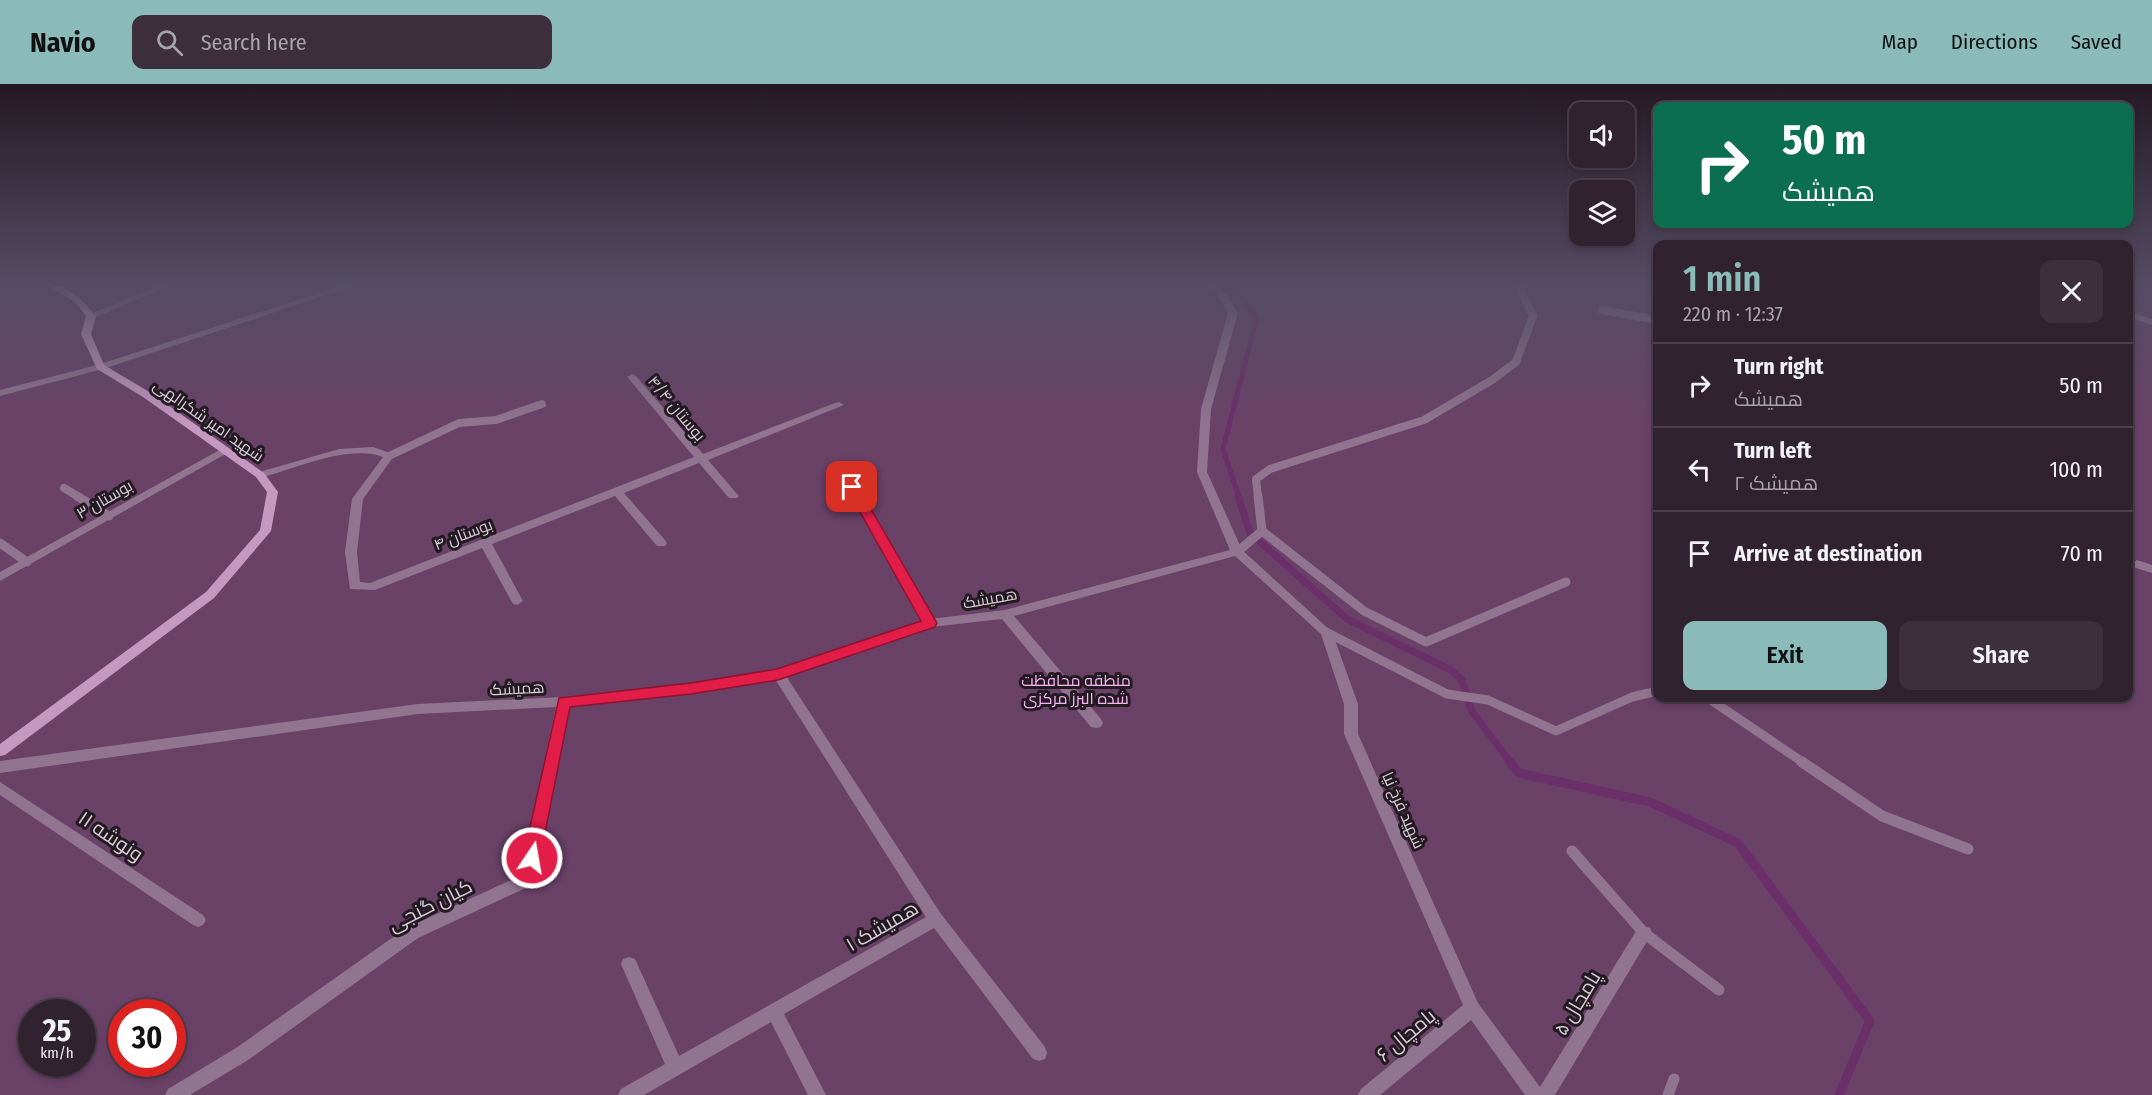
<!DOCTYPE html>
<meta charset="utf-8">
<style>
body{margin:0;font-family:"Fira Sans Condensed",Cairo,sans-serif;background:#3d2f3c;color:#f1f3f6;height:100vh;display:flex;flex-direction:column;font-size:22px;white-space:nowrap}
*{box-sizing:border-box;margin:0}
p{font-size:20px;color:#a8a4ab}
.icon{flex:none;width:33px;height:33px;fill:none;stroke:currentColor;stroke-width:2;stroke-linecap:round;stroke-linejoin:round}
.map{position:relative;flex:1;overflow:hidden}
.panel{position:absolute;left:1653px;top:156px;width:480px;height:462px;display:flex;flex-direction:column;background:#312230;border-radius:12px;box-shadow:0 3px 9px #0003,0 0 0 2px #4c3f4c}
.panel>*{flex:none}
.top-card{position:absolute;left:1653px;top:18px;width:480px;height:126px;border-radius:12px;box-shadow:0 3px 9px #0003,0 0 0 2px #4c3f4c;background:#0b6e4f;color:#fff;overflow:hidden}
.tools{position:absolute;left:1569px;top:18px;display:grid;gap:12px}
.tools a{display:grid;place-items:center;width:66px;height:66px;border-radius:12px;background:#312230;box-shadow:0 3px 9px #0003,0 0 0 2px #4c3f4c;font-size:30px}
.speed{position:absolute;left:18px;top:915px;display:flex;gap:12px;font-size:30px;font-weight:700;text-align:center}
.speed>*{display:grid;place-content:center;width:78px;height:78px;border-radius:50%;background:#312230;box-shadow:0 3px 9px #0003,0 0 0 2px #4c3f4c;line-height:1}
.speed small{font-size:15px;font-weight:400}
.speed .limit{border:9px solid #d22;background:#fff;color:#111}
.pin{position:absolute;display:grid;place-items:center;width:51px;height:51px;color:#fff;margin:-26px;border-radius:12px;box-shadow:0 3px 9px #0006}
.me{position:absolute;width:66px;margin:-33px;rotate:12deg;stroke-linejoin:round;filter:drop-shadow(0 0 4px #0008)}
.turn{display:flex;align-items:center;gap:21px;height:126px;padding:0 30px;font-size:27px}
.turn .icon{width:78px;height:78px;stroke-width:2.5}
.turn b{display:block;font-size:42px;line-height:51px}
.round{display:grid;place-items:center;flex:none;width:63px;height:63px;border-radius:12px;background:#3d2f3c}
.headline{display:flex;align-items:center;justify-content:space-between;height:102px;padding:0 30px}
h1{font-size:36px;font-weight:600;line-height:45px;color:#8bbbb9}
.button{display:flex;gap:12px;margin-top:auto;padding:12px 30px}
.button a{flex:1;height:69px;border-radius:12px;background:#8bbbb9;color:#111;font-size:24px;font-weight:600;line-height:69px;text-align:center}
.button a+a{background:#3d2f3c;color:#f1f3f6}
ul{padding:0;list-style:none}
li{display:flex;align-items:center;gap:18px;height:84px;padding:0 30px;border-top:2px solid #4c3f4c}
li div{flex:1}
li b{display:block;font-size:22px}
li em{font-style:normal}
header{display:flex;align-items:center;gap:36px;box-sizing:border-box;height:84px;padding:0 30px;background:#8bbbb9;color:#111}
header strong{font-size:28px}
nav{display:flex;gap:33px;margin-inline-start:auto;font-size:21px}
.search{width:420px;height:54px;background:#3d2f3c;display:flex;align-items:center;gap:15px;box-sizing:border-box;padding:0 21px;border-radius:12px;color:#a8a4ab;font-size:22px}
.map>svg:first-child{display:block}
.green{fill:#6a4268;fill-rule:evenodd}
.lines{fill:none;stroke-linecap:round;stroke-linejoin:round}
.stream-far2{stroke:#6b2f69;stroke-width:5}
.stream-far1{stroke:#6b2f69;stroke-width:7}
.stream{stroke:#6b2f69;stroke-width:9}
.lane-far2{stroke:#917590;stroke-width:8}
.lane-far1{stroke:#917590;stroke-width:9}
.lane{stroke:#917590;stroke-width:11}
.street{fill:#917590;fill-rule:evenodd}
.secondary{fill:#c598c2;fill-rule:evenodd}
.route{fill:#e11d48;stroke:#92132f;stroke-width:1.5}
.labels{text-anchor:middle;stroke-width:6;stroke-linejoin:round;paint-order:stroke}
.street-label{font-size:16px;fill:#dacdd8;stroke:#231a22}
.park-label{font-size:16px;fill:#fab4f6;stroke:#231a22}
.near-street-label{font-size:20px;fill:#dacdd8;stroke:#231a22}
</style>
<header>
<strong>Navio</strong>
<div class="search"><svg class="icon" aria-label="search" viewBox="0 0 24 24"><circle cx="10" cy="10" r="6"/><path d="M15 15l6 6"/></svg>Search here</div>
<nav><a>Map</a><a>Directions</a><a>Saved</a></nav>
</header>
<div class="map">
<svg width="2152" height="1011" viewBox="0 0 2152 1011">
<rect width="100%" height="100%" fill="#412e40"/>
<path class="green" d="M0 200H1657L1658 614H2128L2129 200H2152V1011H0ZM32 928H82V980H32ZM122 928H172V980H122Z"/>
<g class="lines">
<polyline class="stream-far2" points="1229,200 1257,233 1223,365 1239,413"/>
<polyline class="stream-far1" points="1238,412 1250,449 1347,535 1451,586 1462,596 1471,626 1511,679"/>
<polyline class="stream" points="1510,678 1519,689 1650,718 1738,759 1870,937 1839,1011"/>
<g class="lane-far2">
<polyline points="1602,226 1658,236"/>
<polyline points="389,372 459,339 496,336 542,320"/>
<polyline points="852,403 858,413"/>
<polyline points="64,404 79,413"/>
<polyline points="1258,413 1256,395 1270,385 1424,336 1492,296 1516,278 1533,232 1518,200"/>
</g>
<g class="lane-far1">
<polyline points="77,412 109,432"/>
<polyline points="857,412 930,539"/>
<polyline points="1258,412 1262,447 1364,527 1426,558 1566,498"/>
<polyline points="0,459 27,478"/>
<polyline points="1237,468 1262,447"/>
<polyline points="1326,548 1447,610 1488,616 1556,647 1632,613 1658,607"/>
<polyline points="1708,614 1804,679"/>
</g>
<g class="lane">
<polyline points="1802,678 1882,732 1968,765"/>
<polyline points="1572,767 1644,849 1719,906"/>
<polyline points="1668,1011 1674,995"/>
</g>
<g class="street">
<polygon points="162,200 174,200 94,234 88,234 86,232"/>
<polygon points="347,200 360,200 103,285 0,312 0,306 97,281"/>
<polygon points="1207,200 1216,200 1226,211 1238,229 1211,325 1207,388 1242,466 1332,548 1358,620 1358,650 1478,919 1540,1003 1638,844 1644,842 1650,844 1652,849 1555,1011 1525,1011 1471,936 1380,1011 1358,1011 1361,1005 1463,921 1344,650 1344,620 1321,550 1235,472 1014,532 1101,635 1103,639 1101,643 1096,644 1091,643 1002,535 931,543 786,592 941,830 1045,963 1047,969 1045,975 1039,977 1033,975 934,844 784,930 826,1011 808,1011 771,938 644,1011 618,1011 621,1005 665,980 621,880 623,875 629,873 635,875 679,972 926,833 775,595 691,610 570,622 532,801 418,854 248,976 190,1011 165,1011 168,1005 236,964 406,844 520,792 556,623 418,630 0,689 0,677 418,620 564,613 691,600 777,585 930,535 1005,526 1230,466 1197,388 1201,325 1228,229 1219,214"/>
<polygon points="2128,227 2152,235 2152,241 2128,233"/>
<path d="M632 290 635 291 703 370 835 319 839 318 844 321 708 376 737 410 739 412 737 414H729L699 379 624 409 665 456 667 459 665 462H657L615 412 492 460 523 517 517 521 513 520 482 464 375 506 350 505 345 468 352 415 383 373C347 360 295 385 260 394L255 391 256 389 339 365 373 363 393 370 394 372 363 415 357 468 360 498 370 499 694 373 629 295 627 293Z"/>
<polygon points="225,363 230,366 229,368 0,497 0,488"/>
<polygon points="2137,476 2152,481 2152,489 2133,483 2131,480"/>
<polygon points="0,698 203,831 206,836 203,841 198,843 193,841 0,711"/>
</g>
<path class="secondary" d="M45 200C66 200 81 214 94 230L96 232 91 250 104 281 151 309 264 389 278 408 271 447 214 514 5 671 0 672V660L206 508 260 446 267 408 256 393 143 313 97 285 81 250 86 232 75 218Z"/>
</g>
<linearGradient id="sky" x2="0" y2="1"><stop stop-color="#241923"/><stop offset="0.58" stop-color="#544c64"/><stop offset="1" stop-color="#544c64" stop-opacity="0"/></linearGradient>
<rect width="2152" height="342" fill="url(#sky)"/>
<polygon class="route" points="852,399 858,403 937,539 935,543 778,596 691,610 570,623 540,774 538,779 532,781 526,779 523,774 559,614 691,599 777,585 921,537 846,403"/>
<g class="labels">
<g class="street-label">
<text transform="translate(677 324) rotate(50)" y="6">بوستان ۴/۴</text>
<text transform="translate(209 336) rotate(35)" y="6">شهید امیر شکرالهی</text>
<text transform="translate(104 415) rotate(-30)" y="6">بوستان ۳</text>
<text transform="translate(463 450) rotate(-21)" y="6">بوستان ۴</text>
<text transform="translate(990 514) rotate(-10)" y="6">همیشک</text>
<text transform="translate(517 604) rotate(-3)" y="6">همیشک</text>
<text transform="translate(1404 726) rotate(66)" y="6">شهید فرخ نیا</text>
</g>
<g class="park-label">
<text x="1076" y="602">منطقه محافظت<tspan x="1076" dy="18">شده البرز مرکزی</tspan></text>
</g>
<g class="near-street-label">
<text transform="translate(111 752) rotate(34)" y="7">ونوشه ۱۱</text>
<text transform="translate(430 821) rotate(-27)" y="7">کیان گنجی</text>
<text transform="translate(882 842) rotate(-30)" y="7">همیشک ۱</text>
<text transform="translate(1577 919) rotate(-59)" y="7">پامچال ۵</text>
<text transform="translate(1406 951) rotate(-40)" y="7">پامچال ۶</text>
</g>
</g>
</svg>
<div class="tools">
<a><svg class="icon" aria-label="sound" viewBox="0 0 24 24"><path d="M4 9h4l5-4v14l-5-4H4zM17 9q2 3 0 6"/></svg></a>
<a><svg class="icon" aria-label="layers" viewBox="0 0 24 24"><path d="M12 4l9 5-9 5-9-5zM3 14l9 5 9-5"/></svg></a>
</div>
<div class="speed"><div>25<small>km/h</small></div><div class="limit">30</div></div>
<div class="pin" style="left:852px;top:403px;background:#d93025"><svg class="icon" aria-label="arrive" viewBox="0 0 24 24"><path d="M6 21V4h12l-3 4 3 4H6"/></svg></div>
<svg class="me" style="left:532px;top:774px" viewBox="-20 -20 40 40"><circle r="17" fill="#e11d48" stroke="#fff" stroke-width="3"/><path d="M0-11L8 9 0 5-8 9z" fill="#fff"/></svg>
<div class="top-card">
<div class="turn"><svg class="icon" aria-label="right" viewBox="0 0 24 24"><path d="M7 20v-9h11M14 6l5 5-5 5"/></svg><div><b>50 m</b>همیشک</div></div>
</div>
<section class="panel">
<div class="headline"><div><h1>1 min</h1><p>220 m · 12:37</p></div><a class="round"><svg class="icon" aria-label="close" viewBox="0 0 24 24"><path d="M6 6l12 12M18 6L6 18"/></svg></a></div>
<ul>
<li><svg class="icon" aria-label="right" viewBox="0 0 24 24"><path d="M7 20v-9h11M14 6l5 5-5 5"/></svg><div><b>Turn right</b><p>همیشک</p></div><em>50 m</em></li>
<li><svg class="icon" aria-label="left" viewBox="0 0 24 24"><path d="M17 20v-9H6M10 6l-5 5 5 5"/></svg><div><b>Turn left</b><p>همیشک ۲</p></div><em>100 m</em></li>
<li><svg class="icon" aria-label="arrive" viewBox="0 0 24 24"><path d="M6 21V4h12l-3 4 3 4H6"/></svg><div><b>Arrive at destination</b></div><em>70 m</em></li>
</ul>
<div class="button"><a>Exit</a><a>Share</a></div>
</section>
</div>
